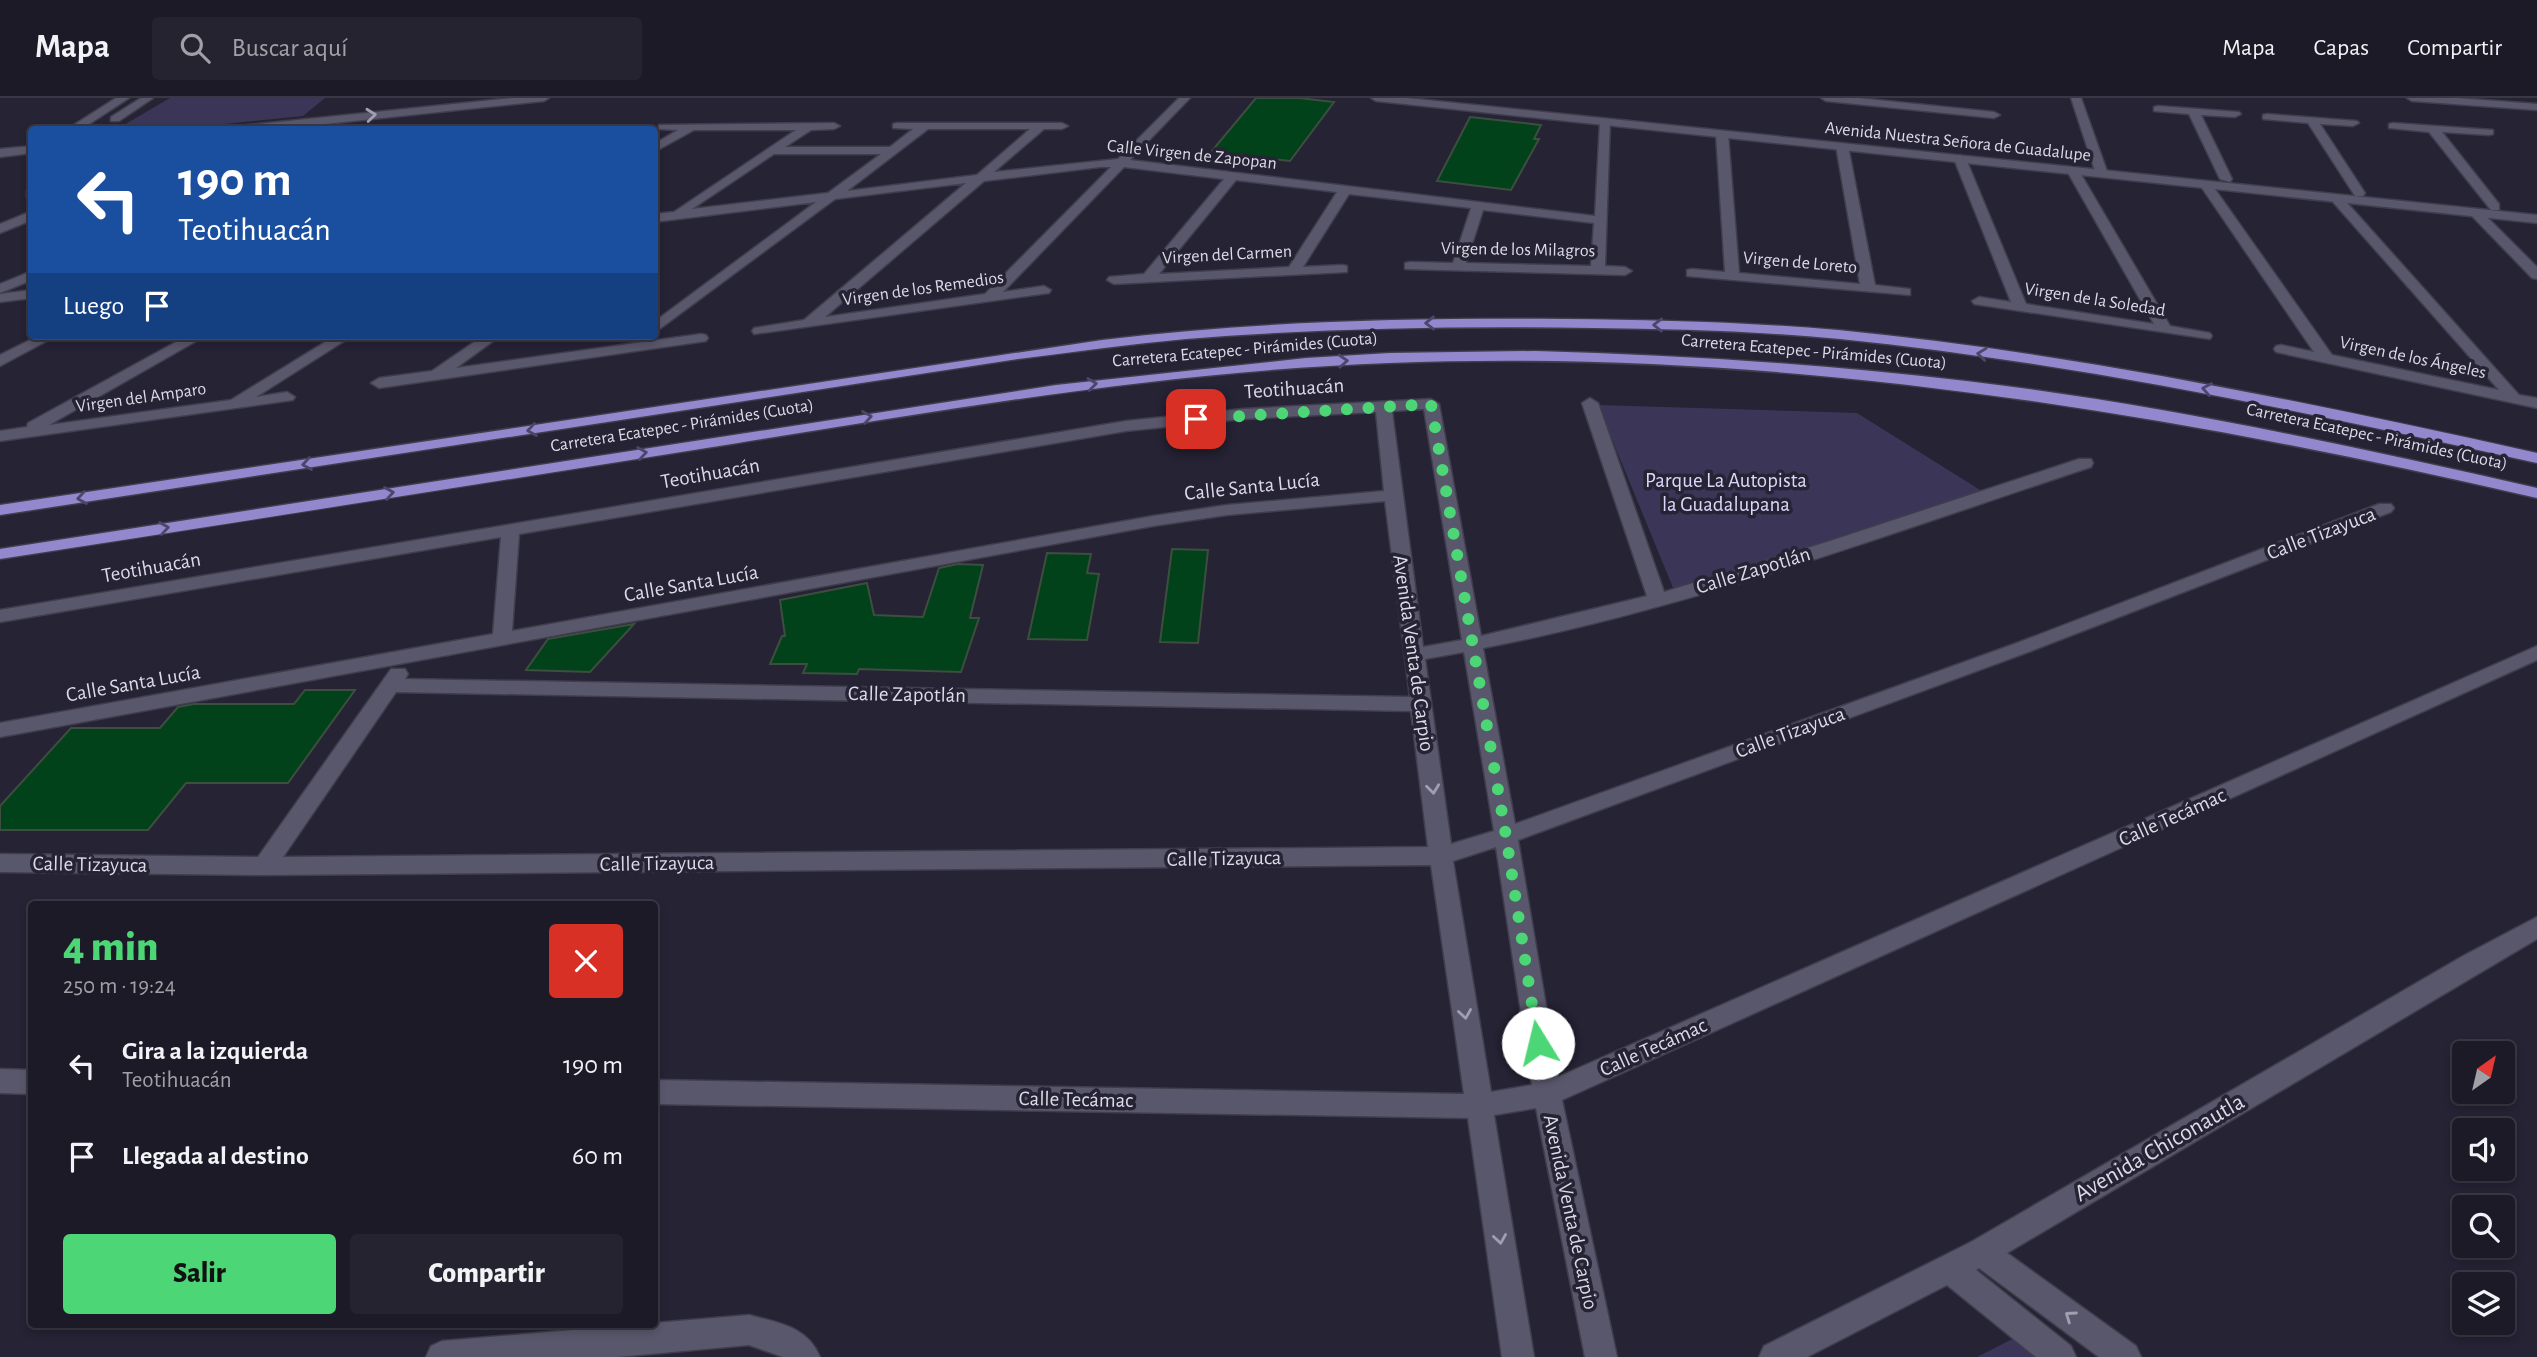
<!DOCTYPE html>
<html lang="es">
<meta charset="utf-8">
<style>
body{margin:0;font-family:"Alegreya Sans",sans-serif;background:#25232f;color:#f1f3f6;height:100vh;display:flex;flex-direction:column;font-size:26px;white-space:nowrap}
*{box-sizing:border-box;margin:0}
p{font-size:23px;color:#a0a1a7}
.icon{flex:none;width:38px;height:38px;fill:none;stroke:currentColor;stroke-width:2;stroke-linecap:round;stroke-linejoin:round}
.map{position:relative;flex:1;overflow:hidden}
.drawer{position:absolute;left:28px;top:803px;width:630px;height:427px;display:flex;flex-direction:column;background:#1c1a27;border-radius:7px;box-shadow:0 4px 10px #0003,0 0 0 2px #3a3844}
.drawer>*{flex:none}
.guide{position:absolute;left:28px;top:28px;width:630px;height:214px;border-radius:7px;box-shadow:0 4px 10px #0003,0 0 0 2px #3a3844;background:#1a4fa0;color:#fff;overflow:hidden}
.needle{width:46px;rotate:34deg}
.tools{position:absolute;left:2452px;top:943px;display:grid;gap:14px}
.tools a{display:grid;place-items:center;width:63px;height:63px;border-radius:7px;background:#1c1a27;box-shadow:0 4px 10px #0003,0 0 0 2px #3a3844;font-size:35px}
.pin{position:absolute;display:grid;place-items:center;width:60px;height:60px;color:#fff;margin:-30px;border-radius:14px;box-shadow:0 4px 10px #0006}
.me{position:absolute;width:77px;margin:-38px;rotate:351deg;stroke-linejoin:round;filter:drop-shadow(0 0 5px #0008)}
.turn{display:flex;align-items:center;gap:24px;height:147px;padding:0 35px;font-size:32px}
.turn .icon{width:91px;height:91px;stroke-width:2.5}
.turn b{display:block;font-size:49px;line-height:60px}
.then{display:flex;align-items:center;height:66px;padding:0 35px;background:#0003;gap:14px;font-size:26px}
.round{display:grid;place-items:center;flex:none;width:74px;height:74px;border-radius:7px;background:#25232f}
.headline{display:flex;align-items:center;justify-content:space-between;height:119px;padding:0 35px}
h1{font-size:42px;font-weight:800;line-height:52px;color:#4cd676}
.primary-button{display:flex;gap:14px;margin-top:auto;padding:14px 35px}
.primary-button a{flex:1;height:80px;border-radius:7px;background:#4cd676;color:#111;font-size:28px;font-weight:800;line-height:80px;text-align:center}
.primary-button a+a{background:#25232f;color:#f1f3f6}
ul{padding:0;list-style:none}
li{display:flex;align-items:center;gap:21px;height:91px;padding:0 35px}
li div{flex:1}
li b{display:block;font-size:26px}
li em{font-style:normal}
header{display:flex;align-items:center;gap:42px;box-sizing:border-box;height:98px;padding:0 35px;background:#1c1a27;border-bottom:2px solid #3a3844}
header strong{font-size:33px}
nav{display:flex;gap:38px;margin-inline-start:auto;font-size:24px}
.search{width:490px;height:63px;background:#25232f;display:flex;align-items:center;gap:18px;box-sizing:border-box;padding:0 24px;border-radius:7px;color:#a0a1a7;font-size:26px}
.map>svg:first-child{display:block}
.green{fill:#3b3657}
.building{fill:#01421b;stroke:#3d4e40;stroke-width:2}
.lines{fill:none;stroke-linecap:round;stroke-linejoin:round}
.minor-casing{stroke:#403d4c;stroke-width:3}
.tertiary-casing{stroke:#403d4c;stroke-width:3}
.motorway-casing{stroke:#403d4c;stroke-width:3}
.minor{fill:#59576b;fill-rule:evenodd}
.tertiary{fill:#59576b;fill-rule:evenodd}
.motorway{fill:#9388ce;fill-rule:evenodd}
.oneway{stroke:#a19faf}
.oneway2{stroke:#4c466a}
.route{stroke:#4cd676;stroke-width:12;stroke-dasharray:0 21.6}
.labels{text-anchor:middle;stroke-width:7;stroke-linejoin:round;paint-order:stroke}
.far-street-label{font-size:18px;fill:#dcdae6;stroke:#252334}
.street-label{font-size:21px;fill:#dcdae6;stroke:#252334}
.park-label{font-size:21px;fill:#dbd7fa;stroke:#252334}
.near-street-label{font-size:24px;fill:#dcdae6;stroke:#252334}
</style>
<header>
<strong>Mapa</strong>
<div class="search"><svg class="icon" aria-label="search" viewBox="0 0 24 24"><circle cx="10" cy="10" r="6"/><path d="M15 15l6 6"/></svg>Buscar aquí</div>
<nav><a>Mapa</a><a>Capas</a><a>Compartir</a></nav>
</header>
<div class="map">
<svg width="2537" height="1259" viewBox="0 0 2537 1259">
<rect width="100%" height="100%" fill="#252334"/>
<g class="green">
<polygon points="170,0 325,0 303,18 176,31 117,31"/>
<polygon points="1598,307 1857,315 1993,400 1676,497"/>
<polygon points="2032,1231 2071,1259 1977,1259"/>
</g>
<g class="building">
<polygon points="1256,0 1299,0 1334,4 1290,63 1211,54"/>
<polygon points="1470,19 1541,27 1534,41 1539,41 1511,92 1437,83"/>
<polygon points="1172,451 1208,452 1198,545 1160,544"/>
<polygon points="1047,455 1091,456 1087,475 1099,476 1087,542 1028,541"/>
<polygon points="958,466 983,467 970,520 979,520 961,574 859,571 857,576 803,575 807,566 770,566 782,538 785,538 780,502 867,485 874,517 923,519 939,470"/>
<polygon points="634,526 590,574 526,572 548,541"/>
<polygon points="305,592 355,592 288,685 186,685 148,732 0,732 0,708 71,630 160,630 178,609 194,606 294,606"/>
</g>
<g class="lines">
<defs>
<g id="minor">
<path d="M1179 0H1190L1130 62 1595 118 1600 24 1610 22 1605 168 1625 169 1632 173 1625 177 1405 171V165L1410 164 1453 165 1471 110 1349 96 1303 169 1342 167 1347 168V174L1114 186 1107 182 1109 179 1144 176 1224 81 1124 69 1003 194 1044 188 1051 192 1049 195 754 236 752 233 754 230 804 222 966 85 835 101 654 235V224L816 104 654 124V116L674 114 796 32H694L654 54V46L678 32 659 31V27L834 25 840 28 834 31 811 32 785 49H890L913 31 893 30V26L897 25H1062L1068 28 1062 31H1044L994 74 1118 61ZM928 31H1030L977 77 847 93ZM774 56H881L828 95 692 111ZM1100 69H1111L985 196 825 219 984 83ZM1236 82 1337 94 1289 169 1159 176ZM1483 112 1594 125 1591 168 1466 165Z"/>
<polygon points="1821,0 1858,0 1994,14 2000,17 1994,20 1826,3"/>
<polygon points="2071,0 2081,0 2108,76 2106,79 2096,76"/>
<polygon points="2407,0 2457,0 2537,6 2537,12 2412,3"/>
<polygon points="2158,8 2239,14 2241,16 2235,19 2201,17 2232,81 2230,84 2220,81 2189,16 2154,13 2154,9"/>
<polygon points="2267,16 2357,23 2359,25 2353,28 2320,26 2365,95 2363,98 2355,98 2308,25 2263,21 2263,17"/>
<polygon points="2393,25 2493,32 2493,36 2489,37 2442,34 2499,106 2499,112 2491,112 2429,34 2389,30 2389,26"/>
<polygon points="1722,33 1728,36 1739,175 1860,186 1836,48 1842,45 1848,48 1875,187 1910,191 1910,197 1687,178 1687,172 1692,171 1725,174 1716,36"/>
<polygon points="1960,57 1966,61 2026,206 2154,226 2067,73 2073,69 2079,73 2170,228 2210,235 2212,238 2210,241 1974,206 1972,203 1979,199 2011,204 1954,61"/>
<polygon points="2206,83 2210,84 2332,257 2499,292 2333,104 2333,98 2341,98 2519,297 2537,300 2537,310 2276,254 2274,251 2276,248 2281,247 2314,254 2200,87"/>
<polygon points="31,92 32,100 27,99 27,93"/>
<polygon points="2476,111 2480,112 2537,169 2537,181 2532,180 2472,118 2470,115"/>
<polygon points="32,113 32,122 0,135 0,126"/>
<polygon points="32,173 32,182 0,195 0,186"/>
<polygon points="32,192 32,200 0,204 0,196"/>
<polygon points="701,236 706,237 708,240 706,243 379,290 371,285 379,280 432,273 483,238 500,238 456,270"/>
<polygon points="38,238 56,238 0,268 0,257"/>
<polygon points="187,238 205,238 49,327 231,302 335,238 352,238 256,299 287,294 295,299 293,302 0,343 0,333 27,329 28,325"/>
<path d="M1590 300 1598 305 1664 494 1830 443 2079 361H2091L2093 365 2091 369C1891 435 1691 510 1483 550L1515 726 2017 545 2379 406H2391L2394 410 2391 414 2031 553 1518 742 1558 979 2537 548V562L1562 1002 1617 1259H1585L1536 1010 1494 1017 1534 1259H1502L1468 1020 654 1006V982L1464 996 1431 767 264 777 0 774V756L258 759 391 571H405L408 576 405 581 1410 599 1385 403 1227 417 1153 428 0 639V625L493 536 501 439 0 524V512L1126 323 1243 311 1431 301 1439 306 1481 538 1647 498 1582 305ZM1424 311 1462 542 1423 549 1392 313ZM1376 314 1384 393 1227 407 1153 418 512 533 519 436 1126 333 1243 321ZM1464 554 1494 733 1451 746 1425 561ZM396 594 1411 613 1428 749 283 759ZM1496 749 1532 987 1491 994 1453 763Z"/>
<polygon points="2537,819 2537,841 2007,1155 2136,1248 2141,1259 2099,1259 1979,1170 1976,1172 2071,1248 2076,1259 2036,1259 1947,1187 1807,1259 1759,1259 1764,1248 1971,1144 2463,858"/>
<polygon points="0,971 32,972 32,996 0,995"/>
<path d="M749 1217C778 1225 807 1228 820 1259H783L749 1247 617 1259H426L431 1248 442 1243Z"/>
</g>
<g id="tertiary">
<polygon points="116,0 129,0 80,32 66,32"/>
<polygon points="141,0 153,0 119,23 111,23 111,19"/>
<polygon points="512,0 549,0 544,3 268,32 225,32 230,29"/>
<polygon points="1371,0 1407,0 2537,117 2537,125 1376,3"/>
<polygon points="32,48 32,55 0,59 0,51"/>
</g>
<g id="motorway">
<path d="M1563 221C1655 222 1747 224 1838 232 2074 255 2306 304 2537 355V365C2307 314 2075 265 1840 241 1758 233 1676 231 1594 230 1458 228 1322 230 1186 241 1130 246 1074 254 1018 261L0 417V407L1102 242C1255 223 1409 220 1563 221Z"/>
<path d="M1535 253C1679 257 1823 266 1966 283 2159 306 2348 347 2537 390V400C2160 313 1778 250 1389 265 1171 273 954 310 738 345 492 384 246 423 0 461V451L1056 287 1306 260 1390 255Z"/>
</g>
</defs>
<use href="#minor" class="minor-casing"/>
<use href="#tertiary" class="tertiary-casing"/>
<use href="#motorway" class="motorway-casing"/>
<use href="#minor" class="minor"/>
<use href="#tertiary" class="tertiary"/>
<use href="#motorway" class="motorway"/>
</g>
<defs><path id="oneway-chevron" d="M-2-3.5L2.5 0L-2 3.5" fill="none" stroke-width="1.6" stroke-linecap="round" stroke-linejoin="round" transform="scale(1.75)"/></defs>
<g class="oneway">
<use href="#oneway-chevron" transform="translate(371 17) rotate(-6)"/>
<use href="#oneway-chevron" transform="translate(1433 691) rotate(83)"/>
<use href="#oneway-chevron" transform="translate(1465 916) rotate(81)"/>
<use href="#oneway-chevron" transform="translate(1500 1141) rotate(81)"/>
<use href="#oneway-chevron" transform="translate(2070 1218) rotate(-145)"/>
</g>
<g class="oneway2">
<use href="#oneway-chevron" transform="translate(1430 225) rotate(179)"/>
<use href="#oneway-chevron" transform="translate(1658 227) rotate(-179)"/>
<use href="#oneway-chevron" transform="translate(1982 256) rotate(-173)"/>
<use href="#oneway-chevron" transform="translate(1343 263) rotate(-3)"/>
<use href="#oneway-chevron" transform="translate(1092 286) rotate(-7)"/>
<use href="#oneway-chevron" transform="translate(2207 291) rotate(-170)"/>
<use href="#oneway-chevron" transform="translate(867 319) rotate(-9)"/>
<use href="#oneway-chevron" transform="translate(532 332) rotate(171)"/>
<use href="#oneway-chevron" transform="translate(642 355) rotate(-9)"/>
<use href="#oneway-chevron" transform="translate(307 366) rotate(171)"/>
<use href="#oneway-chevron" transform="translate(389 395) rotate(-9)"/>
<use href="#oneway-chevron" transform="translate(82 400) rotate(171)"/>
<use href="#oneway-chevron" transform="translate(164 430) rotate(-9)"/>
</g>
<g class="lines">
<polyline class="route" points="1196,321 1431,306 1506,738 1538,945"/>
</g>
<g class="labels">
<g class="far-street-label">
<text transform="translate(1958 43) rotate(6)" y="6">Avenida Nuestra Señora de Guadalupe</text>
<text transform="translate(1192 56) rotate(6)" y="6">Calle Virgen de Zapopan</text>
<text transform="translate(1518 151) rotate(1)" y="6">Virgen de los Milagros</text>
<text transform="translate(1227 156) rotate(-3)" y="6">Virgen del Carmen</text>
<text transform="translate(1800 164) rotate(5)" y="6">Virgen de Loreto</text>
<text transform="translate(923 190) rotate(-8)" y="6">Virgen de los Remedios</text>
<text transform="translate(2095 201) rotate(9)" y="6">Virgen de la Soledad</text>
<text transform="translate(1245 251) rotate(-5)" y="6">Carretera Ecatepec - Pirámides (Cuota)</text>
<text transform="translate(1814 253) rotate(5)" y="6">Carretera Ecatepec - Pirámides (Cuota)</text>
<text transform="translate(2413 259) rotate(12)" y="6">Virgen de los Ángeles</text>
<text transform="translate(141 299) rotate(-8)" y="6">Virgen del Amparo</text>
<text transform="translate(682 327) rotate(-9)" y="6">Carretera Ecatepec - Pirámides (Cuota)</text>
<text transform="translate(2377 338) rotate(12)" y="6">Carretera Ecatepec - Pirámides (Cuota)</text>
</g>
<g class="street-label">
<text transform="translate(1294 290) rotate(-4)" y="7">Teotihuacán</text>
<text transform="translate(710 375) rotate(-10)" y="7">Teotihuacán</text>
<text transform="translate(1252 388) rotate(-6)" y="7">Calle Santa Lucía</text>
<text transform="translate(2321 435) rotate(-21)" y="7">Calle Tizayuca</text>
<text transform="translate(151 469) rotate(-10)" y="7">Teotihuacán</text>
<text transform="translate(1753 472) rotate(-17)" y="7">Calle Zapotlán</text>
<text transform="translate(691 485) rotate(-10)" y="7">Calle Santa Lucía</text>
<text transform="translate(1414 555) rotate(82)" y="7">Avenida Venta de Carpio</text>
<text transform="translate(133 585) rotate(-10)" y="7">Calle Santa Lucía</text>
<text transform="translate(907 596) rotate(1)" y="7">Calle Zapotlán</text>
<text transform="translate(1790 634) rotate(-20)" y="7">Calle Tizayuca</text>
<text transform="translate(2172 719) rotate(-24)" y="7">Calle Tecámac</text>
<text transform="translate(1224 760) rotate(-1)" y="7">Calle Tizayuca</text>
<text transform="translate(657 765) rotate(-1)" y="7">Calle Tizayuca</text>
<text transform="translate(90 766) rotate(1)" y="7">Calle Tizayuca</text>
<text transform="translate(1653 949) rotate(-24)" y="7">Calle Tecámac</text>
<text transform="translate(1076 1001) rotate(1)" y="7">Calle Tecámac</text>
<text transform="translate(1571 1114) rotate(78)" y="7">Avenida Venta de Carpio</text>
</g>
<g class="park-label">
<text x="1726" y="389">Parque La Autopista<tspan x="1726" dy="24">la Guadalupana</tspan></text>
</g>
<g class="near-street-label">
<text transform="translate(2159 1049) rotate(-30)" y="8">Avenida Chiconautla</text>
</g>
</g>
</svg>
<div class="tools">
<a><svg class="needle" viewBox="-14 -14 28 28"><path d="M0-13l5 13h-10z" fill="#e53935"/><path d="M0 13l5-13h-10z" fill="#a0a1a7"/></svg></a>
<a><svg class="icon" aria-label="sound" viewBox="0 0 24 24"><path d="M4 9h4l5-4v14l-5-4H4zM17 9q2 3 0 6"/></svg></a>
<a><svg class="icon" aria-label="search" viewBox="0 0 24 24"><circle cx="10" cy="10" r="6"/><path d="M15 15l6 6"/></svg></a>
<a><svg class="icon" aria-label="layers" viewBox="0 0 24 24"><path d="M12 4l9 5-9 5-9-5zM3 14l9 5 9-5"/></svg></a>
</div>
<div class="pin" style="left:1196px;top:321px;background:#d93025"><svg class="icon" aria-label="arrive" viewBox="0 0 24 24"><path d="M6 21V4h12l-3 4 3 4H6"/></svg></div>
<svg class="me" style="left:1538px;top:945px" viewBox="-20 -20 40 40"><circle r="19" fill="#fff"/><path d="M0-13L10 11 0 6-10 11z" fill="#4cd676"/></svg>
<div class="guide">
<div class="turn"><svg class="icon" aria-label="left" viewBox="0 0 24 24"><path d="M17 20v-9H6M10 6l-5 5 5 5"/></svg><div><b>190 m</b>Teotihuacán</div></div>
<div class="then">Luego<svg class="icon" aria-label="arrive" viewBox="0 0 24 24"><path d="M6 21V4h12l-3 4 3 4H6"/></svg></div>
</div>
<section class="drawer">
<div class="headline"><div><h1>4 min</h1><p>250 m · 19:24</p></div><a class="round" style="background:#d93025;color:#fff"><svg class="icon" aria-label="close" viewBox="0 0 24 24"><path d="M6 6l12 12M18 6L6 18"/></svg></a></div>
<ul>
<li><svg class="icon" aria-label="left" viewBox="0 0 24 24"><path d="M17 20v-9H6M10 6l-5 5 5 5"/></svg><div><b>Gira a la izquierda</b><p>Teotihuacán</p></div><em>190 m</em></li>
<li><svg class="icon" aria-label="arrive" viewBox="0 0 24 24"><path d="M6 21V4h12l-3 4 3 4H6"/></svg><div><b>Llegada al destino</b></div><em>60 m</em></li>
</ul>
<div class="primary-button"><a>Salir</a><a>Compartir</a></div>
</section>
</div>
